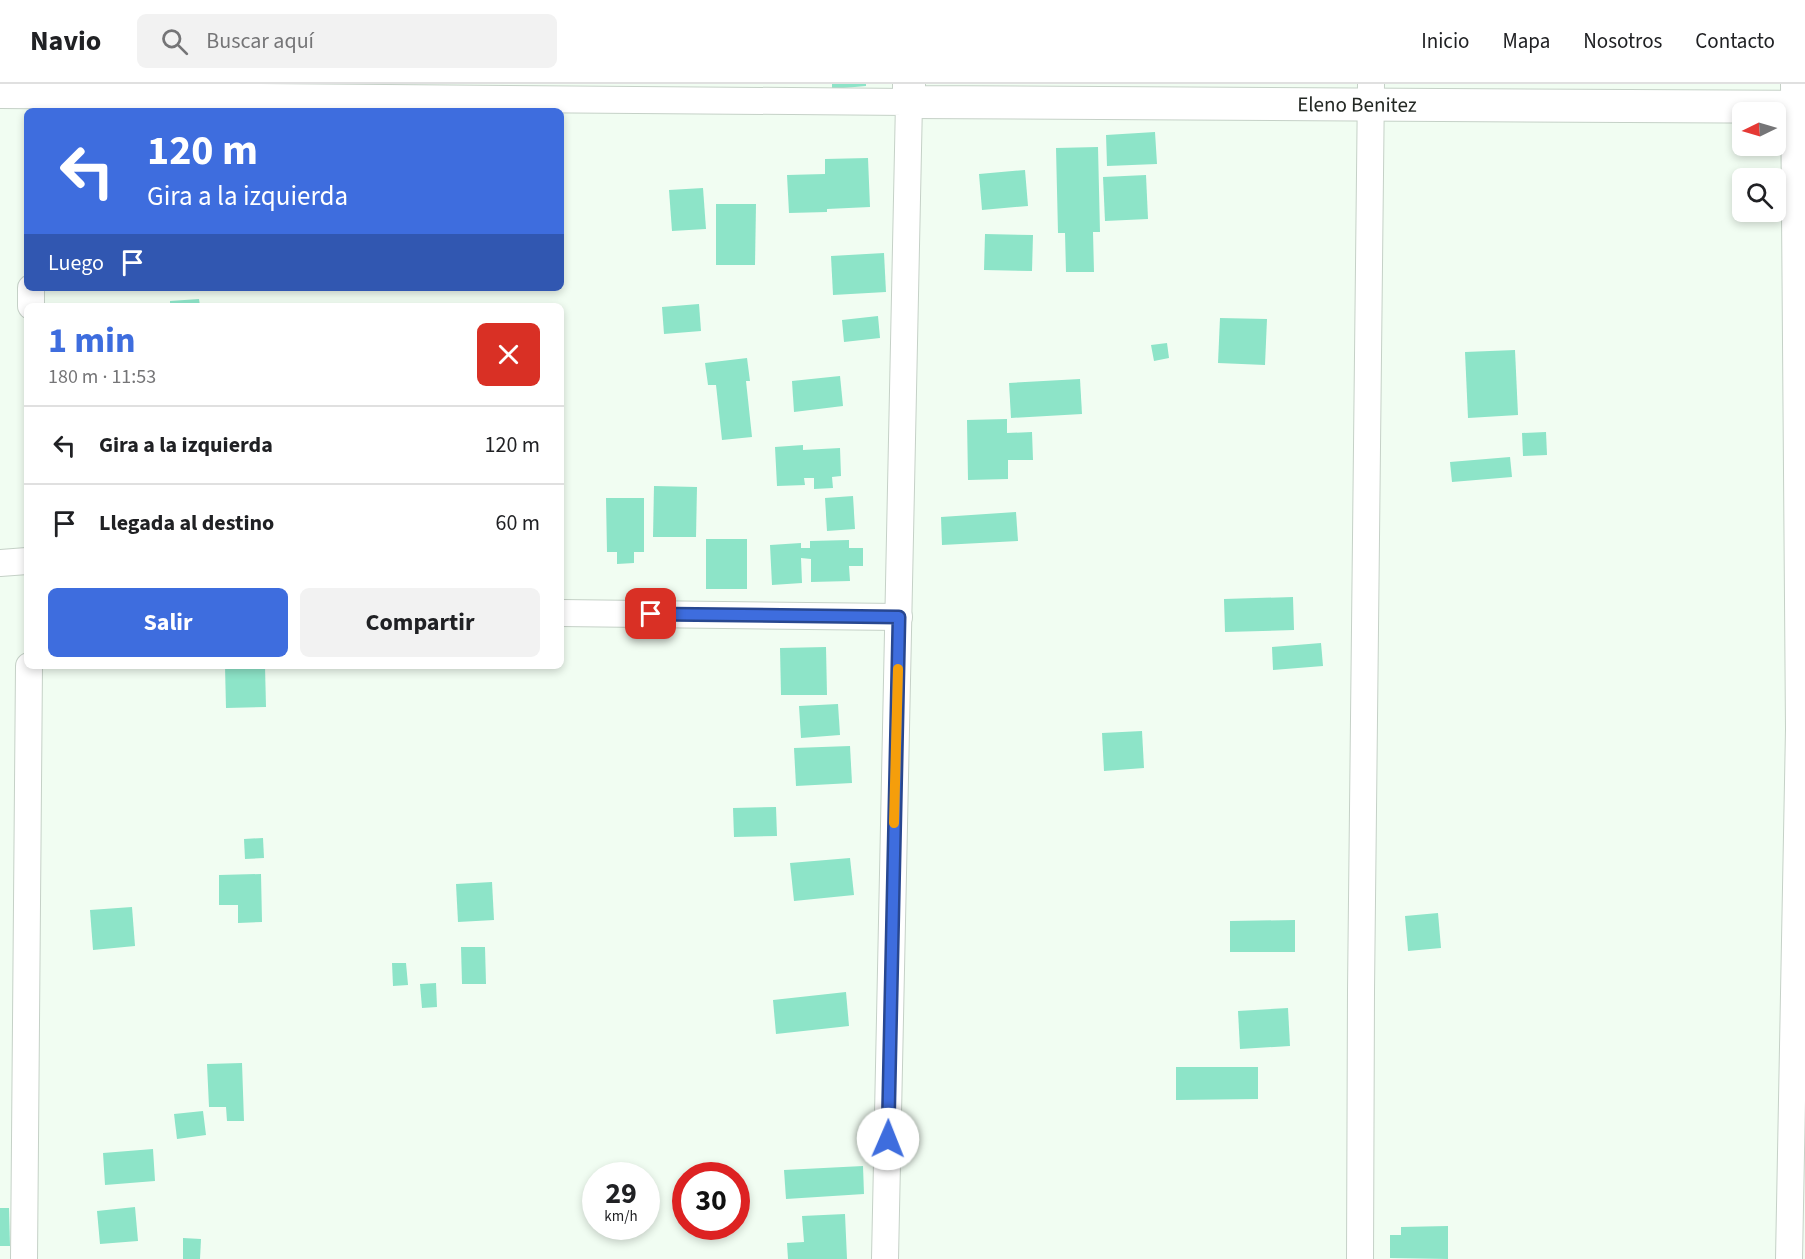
<!DOCTYPE html>
<html lang="es">
<meta charset="utf-8">
<style>
body{margin:0;font-family:"Source Sans 3",sans-serif;background:#f2f2f2;color:#202124;height:100vh;display:flex;flex-direction:column;font-size:22px;white-space:nowrap}
*{box-sizing:border-box;margin:0}
p{font-size:20px;color:#757577}
.icon{flex:none;width:33px;height:33px;fill:none;stroke:currentColor;stroke-width:2;stroke-linecap:round;stroke-linejoin:round}
.map{position:relative;flex:1;overflow:hidden}
.side{position:absolute;left:24px;top:219px;width:540px;height:366px;display:flex;flex-direction:column;background:#fff;border-radius:9px;box-shadow:0 3px 9px #0003}
.side>*{flex:none}
.guide{position:absolute;left:24px;top:24px;width:540px;height:183px;border-radius:9px;box-shadow:0 3px 9px #0003;background:#3e6dde;color:#fff;overflow:hidden}
.needle{width:39px;rotate:265deg}
.fabs{position:absolute;left:1732px;top:18px;display:grid;gap:12px}
.fabs a{display:grid;place-items:center;width:54px;height:54px;border-radius:9px;background:#fff;box-shadow:0 3px 9px #0003;font-size:30px}
.speed{position:absolute;left:582px;top:1078px;display:flex;gap:12px;font-size:30px;font-weight:700;text-align:center}
.speed>*{display:grid;place-content:center;width:78px;height:78px;border-radius:50%;background:#fff;box-shadow:0 3px 9px #0003;line-height:1}
.speed small{font-size:15px;font-weight:400}
.speed .limit{border:9px solid #d22;background:#fff;color:#111}
.pin{position:absolute;display:grid;place-items:center;width:51px;height:51px;color:#fff;margin:-26px;border-radius:12px;box-shadow:0 3px 9px #0006}
.me{position:absolute;width:66px;margin:-33px;rotate:1deg;stroke-linejoin:round;filter:drop-shadow(0 0 4px #0008)}
.turn{display:flex;align-items:center;gap:21px;height:126px;padding:0 24px;font-size:27px}
.turn .icon{width:78px;height:78px;stroke-width:2.5}
.turn b{display:block;font-size:42px;line-height:51px}
.then{display:flex;align-items:center;height:57px;padding:0 24px;background:#0003;gap:12px;font-size:22px}
.round{display:grid;place-items:center;flex:none;width:63px;height:63px;border-radius:9px;background:#f2f2f2}
.headline{display:flex;align-items:center;justify-content:space-between;height:102px;padding:0 24px}
h1{font-size:36px;font-weight:700;line-height:45px;color:#3e6dde}
.primary-button{display:flex;gap:12px;margin-top:auto;padding:12px 24px}
.primary-button a{flex:1;height:69px;border-radius:9px;background:#3e6dde;color:#fff;font-size:24px;font-weight:700;line-height:69px;text-align:center}
.primary-button a+a{background:#f2f2f2;color:#202124}
ul{padding:0;list-style:none}
li{display:flex;align-items:center;gap:18px;height:78px;padding:0 24px;border-top:2px solid #e0e0e0}
li div{flex:1}
li b{display:block;font-size:22px}
li em{font-style:normal}
header{display:flex;align-items:center;gap:36px;box-sizing:border-box;height:84px;padding:0 30px;background:#fff;border-bottom:2px solid #e0e0e0}
header strong{font-size:28px}
nav{display:flex;gap:33px;margin-inline-start:auto;font-size:21px}
.search{width:420px;height:54px;background:#f2f2f2;display:flex;align-items:center;gap:15px;box-sizing:border-box;padding:0 21px;border-radius:9px;color:#757577;font-size:22px}
.map>svg:first-child{display:block}
.building{fill:#8de4c8}
.lines{fill:none;stroke-linecap:round;stroke-linejoin:round}
.minor-casing{stroke:#c5d1c7;stroke-width:28}
.tertiary-casing{stroke:#c5d1c7;stroke-width:34}
.minor{stroke:#fff;stroke-width:26}
.tertiary{stroke:#fff;stroke-width:32}
.route-casing{stroke:#284790;stroke-width:15}
.route{stroke:#3e6dde;stroke-width:10}
.slow{stroke:#f59e0b;stroke-width:10}
.labels{text-anchor:middle;stroke-width:6;stroke-linejoin:round;paint-order:stroke}
.street-label{font-size:21px;fill:#232824;stroke:#fff}
</style>
<header>
<strong>Navio</strong>
<div class="search"><svg class="icon" aria-label="search" viewBox="0 0 24 24"><circle cx="10" cy="10" r="6"/><path d="M15 15l6 6"/></svg>Buscar aquí</div>
<nav><a>Inicio</a><a>Mapa</a><a>Nosotros</a><a>Contacto</a></nav>
</header>
<div class="map">
<svg width="1805" height="1175" viewBox="0 0 1805 1175">
<rect width="100%" height="100%" fill="#f1fdf2"/>
<g class="building">
<polygon points="832,0 866,0 866,2 832,5"/>
<polygon points="1155,48 1157,80 1107,82 1106,51"/>
<polygon points="1098,63 1100,148 1093,148 1094,188 1066,188 1065,149 1058,149 1056,64"/>
<polygon points="868,74 870,123 827,125 827,128 789,129 787,91 825,90 825,75"/>
<polygon points="1025,86 1028,122 982,126 979,90"/>
<polygon points="1146,91 1148,135 1105,137 1103,93"/>
<polygon points="703,104 706,145 672,147 669,106"/>
<polygon points="716,120 756,120 755,181 716,181"/>
<polygon points="985,150 1033,151 1032,187 984,186"/>
<polygon points="884,169 886,208 833,211 831,172"/>
<polygon points="199,215 200,222 170,222 170,217"/>
<polygon points="699,220 701,247 664,250 662,223"/>
<polygon points="878,232 880,254 844,258 842,236"/>
<polygon points="1220,234 1267,235 1265,281 1218,279"/>
<polygon points="1167,259 1169,274 1154,277 1151,261"/>
<polygon points="1515,266 1518,331 1468,334 1465,268"/>
<polygon points="747,274 750,297 746,297 752,353 722,356 716,301 708,301 705,279"/>
<polygon points="840,292 843,322 794,328 792,297"/>
<polygon points="1080,295 1082,330 1011,334 1009,299"/>
<polygon points="1007,335 1007,349 1032,348 1033,376 1008,376 1008,395 968,396 967,336"/>
<polygon points="1546,348 1547,371 1523,372 1522,349"/>
<polygon points="803,361 803,366 840,364 841,392 832,393 833,404 814,405 814,394 804,394 805,401 777,402 775,363"/>
<polygon points="1510,373 1512,393 1452,398 1450,378"/>
<polygon points="654,402 697,403 696,453 653,453"/>
<polygon points="853,412 855,445 827,447 825,414"/>
<polygon points="606,414 644,414 644,468 634,468 634,479 617,480 617,468 607,468"/>
<polygon points="1016,428 1018,457 942,461 941,433"/>
<rect x="706" y="455" width="41" height="50"/>
<polygon points="849,456 849,464 863,464 863,482 849,482 850,497 811,498 811,475 801,474 802,499 772,501 770,461 801,459 801,464 810,464 810,457"/>
<polygon points="1293,513 1294,546 1225,548 1224,515"/>
<polygon points="1321,559 1323,582 1273,586 1272,563"/>
<polygon points="826,563 827,611 781,611 780,564"/>
<polygon points="225,582 265,582 266,623 226,624"/>
<polygon points="838,620 840,651 801,654 799,622"/>
<polygon points="1142,647 1144,684 1104,687 1102,649"/>
<polygon points="850,662 852,699 796,702 794,664"/>
<polygon points="776,723 777,752 734,753 733,724"/>
<polygon points="263,754 264,774 245,775 244,755"/>
<polygon points="850,774 854,811 794,817 790,779"/>
<polygon points="261,790 262,838 238,839 238,821 219,821 219,791"/>
<polygon points="492,798 494,836 458,838 456,800"/>
<polygon points="132,823 135,862 93,866 90,826"/>
<polygon points="1438,829 1441,864 1408,867 1405,832"/>
<polygon points="1295,836 1295,868 1230,868 1230,837"/>
<polygon points="461,863 485,863 486,900 462,900"/>
<polygon points="392,879 406,879 408,901 393,902"/>
<polygon points="436,899 437,923 422,924 420,900"/>
<polygon points="846,908 849,942 776,950 773,916"/>
<polygon points="1288,924 1290,962 1240,965 1238,927"/>
<polygon points="242,979 244,1037 227,1037 226,1023 209,1023 207,980"/>
<polygon points="1176,983 1258,983 1258,1015 1176,1016"/>
<polygon points="203,1027 206,1051 177,1055 174,1030"/>
<polygon points="153,1065 155,1097 105,1101 103,1069"/>
<polygon points="863,1082 864,1110 786,1115 784,1086"/>
<polygon points="135,1123 138,1157 100,1160 97,1127"/>
<polygon points="0,1124 9,1124 10,1162 0,1162"/>
<polygon points="845,1130 847,1175 788,1175 787,1159 804,1158 802,1132"/>
<polygon points="1448,1142 1448,1175 1390,1174 1390,1151 1401,1151 1401,1143"/>
<polygon points="183,1154 201,1155 200,1175 183,1175"/>
</g>
<g class="lines">
<defs>
<g id="minor">
<polyline points="0,11 909,18 885,1175"/>
<polyline points="31,222 31,204"/>
<polyline points="0,479 27,477"/>
<polyline points="561,529 899,533"/>
<polyline points="24,1175 29,582"/>
<polyline points="1360,1175 1361,907 1371,0"/>
<polyline points="1789,1175 1799,645 1794,0"/>
</g>
<g id="tertiary">
<path id="s1" d="M909 0V18L1805 23"/>
</g>
</defs>
<use href="#minor" class="minor-casing"/>
<use href="#tertiary" class="tertiary-casing"/>
<use href="#minor" class="minor"/>
<use href="#tertiary" class="tertiary"/>
</g>
<g class="lines">
<defs>
<polyline id="route" points="651,530 899,533 888,1055"/>
</defs>
<use href="#route" class="route-casing"/>
<use href="#route" class="route"/>
<polyline class="slow" points="894,739 898,585"/>
</g>
<g class="labels">
<g class="street-label">
<text dy="7" stroke="none"><textPath href="#s1" startOffset="466">Eleno Benitez</textPath></text>
</g>
</g>
</svg>
<div class="fabs">
<a><svg class="needle" viewBox="-14 -14 28 28"><path d="M0-13l5 13h-10z" fill="#e53935"/><path d="M0 13l5-13h-10z" fill="#757577"/></svg></a>
<a><svg class="icon" aria-label="search" viewBox="0 0 24 24"><circle cx="10" cy="10" r="6"/><path d="M15 15l6 6"/></svg></a>
</div>
<div class="speed"><div>29<small>km/h</small></div><div class="limit">30</div></div>
<div class="pin" style="left:651px;top:530px;background:#d93025"><svg class="icon" aria-label="arrive" viewBox="0 0 24 24"><path d="M6 21V4h12l-3 4 3 4H6"/></svg></div>
<svg class="me" style="left:888px;top:1055px" viewBox="-20 -20 40 40"><circle r="19" fill="#fff"/><path d="M0-13L10 11 0 6-10 11z" fill="#3e6dde"/></svg>
<div class="guide">
<div class="turn"><svg class="icon" aria-label="left" viewBox="0 0 24 24"><path d="M17 20v-9H6M10 6l-5 5 5 5"/></svg><div><b>120 m</b>Gira a la izquierda</div></div>
<div class="then">Luego<svg class="icon" aria-label="arrive" viewBox="0 0 24 24"><path d="M6 21V4h12l-3 4 3 4H6"/></svg></div>
</div>
<section class="side">
<div class="headline"><div><h1>1 min</h1><p>180 m · 11:53</p></div><a class="round" style="background:#d93025;color:#fff"><svg class="icon" aria-label="close" viewBox="0 0 24 24"><path d="M6 6l12 12M18 6L6 18"/></svg></a></div>
<ul>
<li><svg class="icon" aria-label="left" viewBox="0 0 24 24"><path d="M17 20v-9H6M10 6l-5 5 5 5"/></svg><div><b>Gira a la izquierda</b></div><em>120 m</em></li>
<li><svg class="icon" aria-label="arrive" viewBox="0 0 24 24"><path d="M6 21V4h12l-3 4 3 4H6"/></svg><div><b>Llegada al destino</b></div><em>60 m</em></li>
</ul>
<div class="primary-button"><a>Salir</a><a>Compartir</a></div>
</section>
</div>
